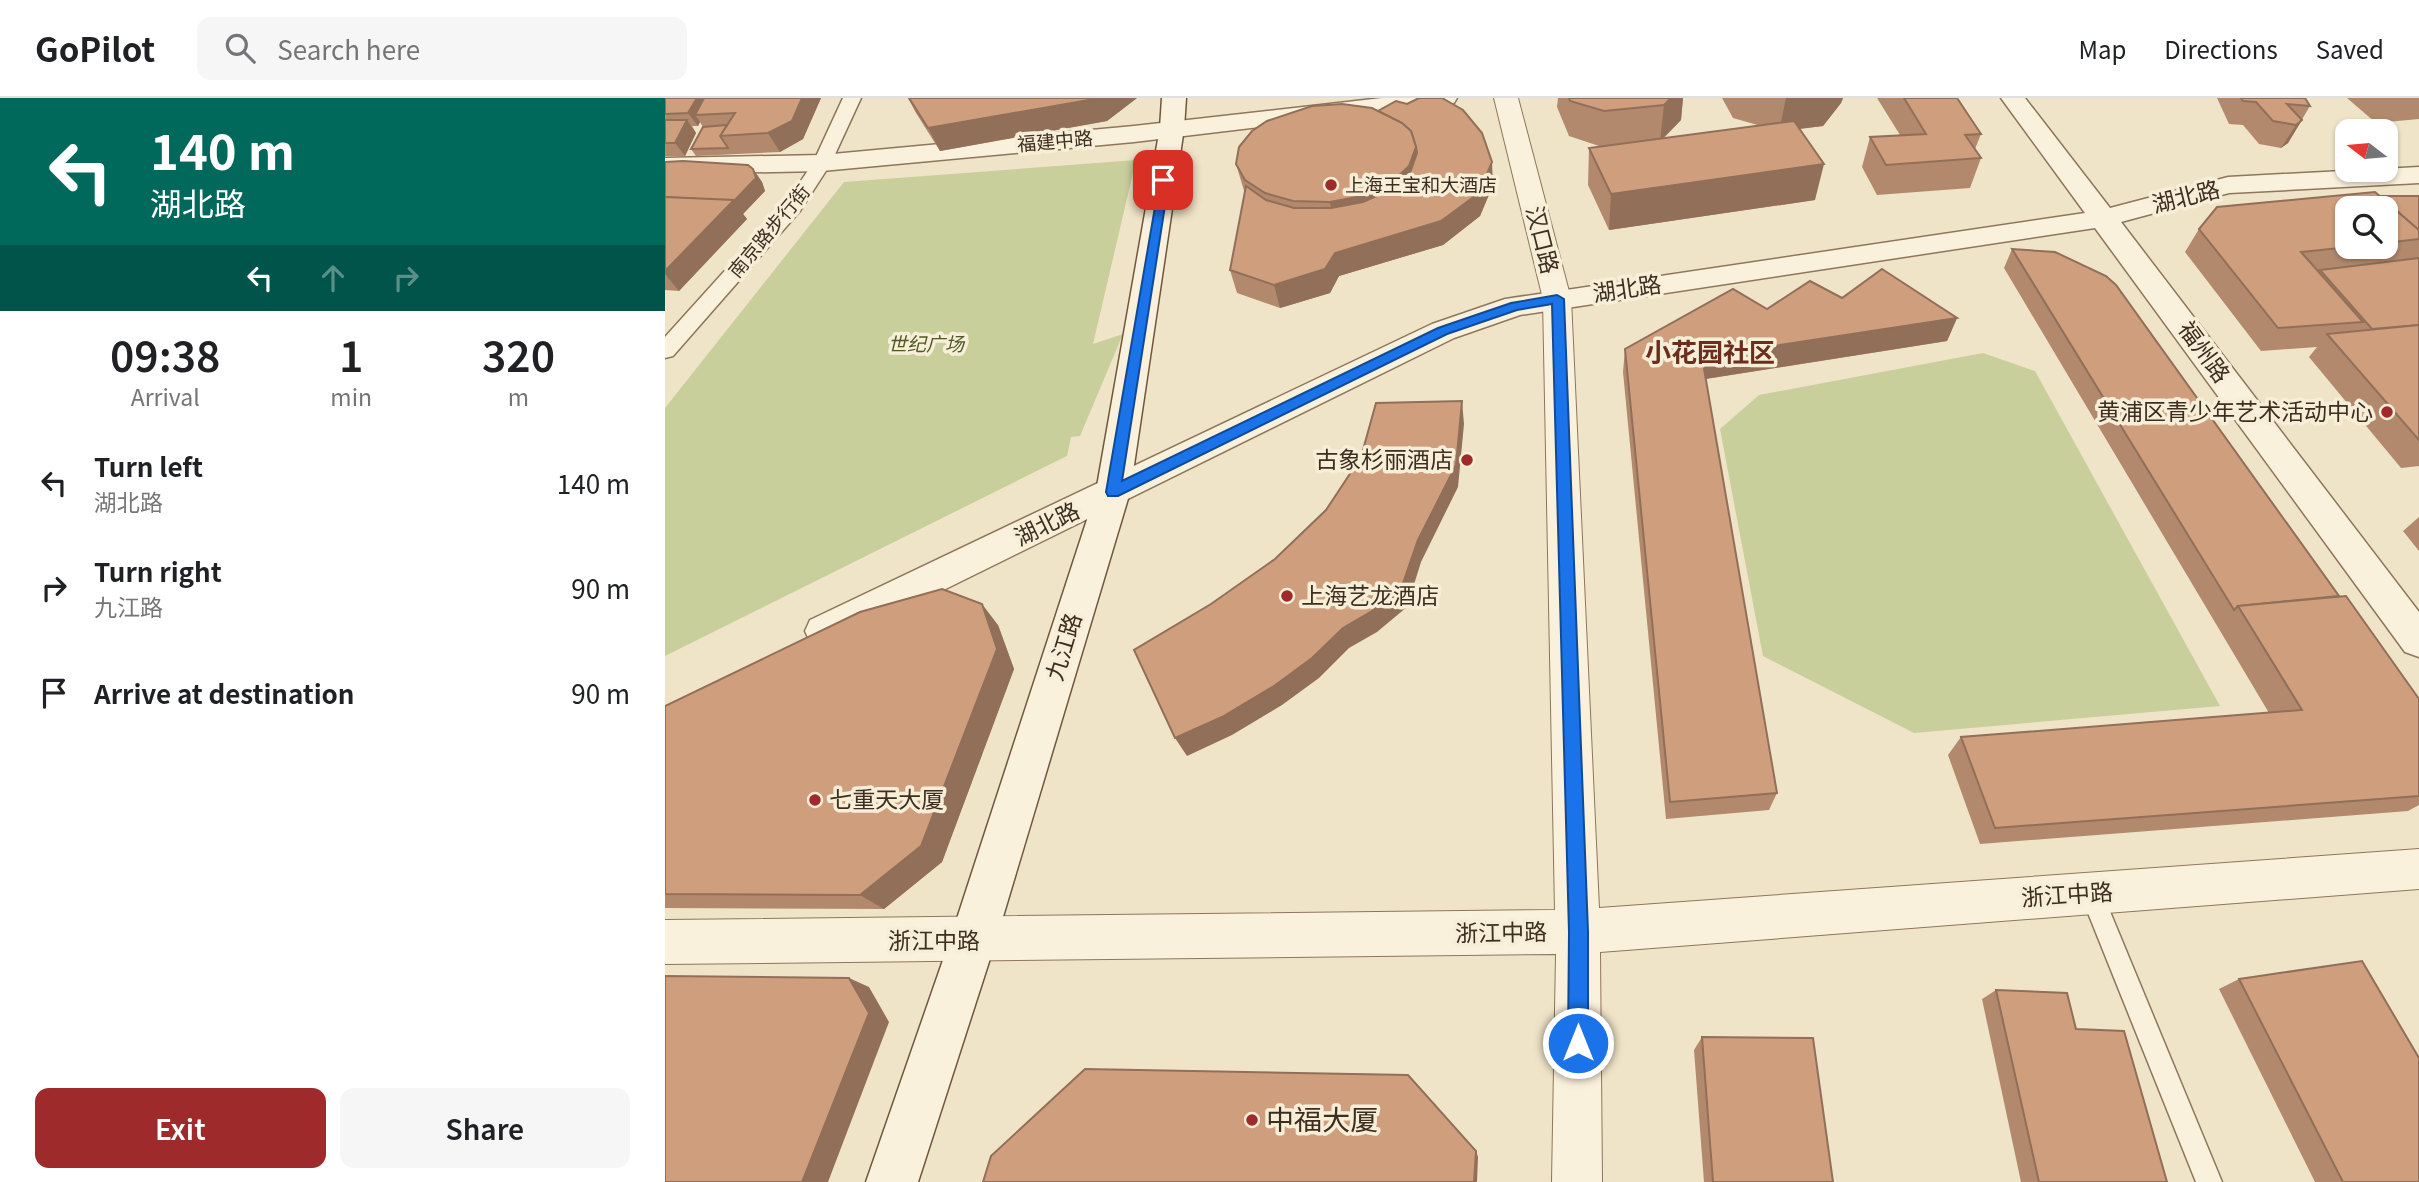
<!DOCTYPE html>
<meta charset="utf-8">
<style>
body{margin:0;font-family:Georgia,"Noto Sans SC",serif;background:#f6f6f6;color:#202124;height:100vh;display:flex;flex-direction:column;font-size:26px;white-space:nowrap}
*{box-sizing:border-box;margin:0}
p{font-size:23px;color:#757577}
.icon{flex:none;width:38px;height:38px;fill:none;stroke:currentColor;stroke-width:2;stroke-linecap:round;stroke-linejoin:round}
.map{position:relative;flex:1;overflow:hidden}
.panel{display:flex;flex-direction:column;background:#fff;width:665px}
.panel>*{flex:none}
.banner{background:#00695c;color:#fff;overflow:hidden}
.needle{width:46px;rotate:286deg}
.fabs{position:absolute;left:1670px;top:21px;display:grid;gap:14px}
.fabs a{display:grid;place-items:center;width:63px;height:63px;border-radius:14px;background:#fff;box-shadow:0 2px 5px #0004;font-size:35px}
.pin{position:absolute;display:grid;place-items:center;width:60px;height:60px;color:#fff;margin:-30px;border-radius:14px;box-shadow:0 4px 10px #0006}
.me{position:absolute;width:77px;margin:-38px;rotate:0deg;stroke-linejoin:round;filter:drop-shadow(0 0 5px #0008)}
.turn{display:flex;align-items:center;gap:24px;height:147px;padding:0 35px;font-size:32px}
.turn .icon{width:91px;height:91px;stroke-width:2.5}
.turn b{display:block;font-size:49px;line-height:60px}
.lanes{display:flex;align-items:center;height:66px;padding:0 35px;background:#0003;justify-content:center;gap:35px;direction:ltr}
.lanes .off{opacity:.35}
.eta{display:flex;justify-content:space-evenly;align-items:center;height:119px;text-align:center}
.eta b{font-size:42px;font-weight:600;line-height:49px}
.primary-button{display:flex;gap:14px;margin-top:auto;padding:14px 35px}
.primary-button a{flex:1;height:80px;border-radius:14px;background:#9e2a2b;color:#fff;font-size:28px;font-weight:600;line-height:80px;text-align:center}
.primary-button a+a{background:#f6f6f6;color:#202124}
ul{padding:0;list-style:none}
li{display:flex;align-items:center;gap:21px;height:105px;padding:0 35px}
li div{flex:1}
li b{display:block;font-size:26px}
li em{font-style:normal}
header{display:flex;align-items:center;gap:42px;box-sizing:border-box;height:98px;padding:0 35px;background:#fff;border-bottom:2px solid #e0e0e0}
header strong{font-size:33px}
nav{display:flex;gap:38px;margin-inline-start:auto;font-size:24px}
.search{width:490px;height:63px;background:#f6f6f6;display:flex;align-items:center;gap:18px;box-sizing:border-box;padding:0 24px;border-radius:14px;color:#757577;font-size:26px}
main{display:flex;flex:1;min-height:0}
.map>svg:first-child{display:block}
.green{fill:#c9cf9b}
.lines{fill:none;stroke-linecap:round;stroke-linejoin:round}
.service-casing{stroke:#8d765c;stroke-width:3}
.pedestrian-casing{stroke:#8d765c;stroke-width:3}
.minor-casing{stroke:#8d765c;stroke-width:2}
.tertiary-casing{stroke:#8d765c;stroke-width:3}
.secondary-casing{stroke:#6f573f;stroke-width:3}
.service{fill:#faf1dc;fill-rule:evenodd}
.pedestrian{fill:#faf1dc;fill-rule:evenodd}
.minor{fill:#faf1dc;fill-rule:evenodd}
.tertiary{fill:#faf1dc;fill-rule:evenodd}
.secondary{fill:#faf1dc;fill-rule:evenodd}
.wall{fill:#b2896c;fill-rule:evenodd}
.shaded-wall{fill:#916f58}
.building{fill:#cf9f7d;stroke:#916f58;stroke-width:2}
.route{fill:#1a73e8;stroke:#114b97;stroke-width:2}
.poi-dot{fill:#9e2a2b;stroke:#f7eed8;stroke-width:2.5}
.labels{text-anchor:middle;stroke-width:7;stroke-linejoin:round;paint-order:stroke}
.far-street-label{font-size:19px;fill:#3d2e20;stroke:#f7eed8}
.far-poi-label{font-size:19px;fill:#3d2e20;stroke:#f7eed8;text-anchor:start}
.far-park-label{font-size:19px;font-style:italic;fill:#4d5a26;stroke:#f7eed8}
.street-label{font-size:23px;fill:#3d2e20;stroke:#f7eed8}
.poi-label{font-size:23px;fill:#3d2e20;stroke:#f7eed8;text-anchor:end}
.quarter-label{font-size:26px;font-weight:bold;fill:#6b2e1e;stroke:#f7eed8}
.near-poi-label{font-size:28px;fill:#3d2e20;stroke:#f7eed8;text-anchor:start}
</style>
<header>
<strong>GoPilot</strong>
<div class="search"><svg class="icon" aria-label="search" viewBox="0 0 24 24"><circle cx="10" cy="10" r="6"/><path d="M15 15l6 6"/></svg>Search here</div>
<nav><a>Map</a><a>Directions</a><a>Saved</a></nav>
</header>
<main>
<section class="panel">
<div class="banner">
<div class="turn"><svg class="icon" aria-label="left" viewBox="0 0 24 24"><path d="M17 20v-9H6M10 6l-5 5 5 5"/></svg><div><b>140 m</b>湖北路</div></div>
<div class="lanes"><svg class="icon" aria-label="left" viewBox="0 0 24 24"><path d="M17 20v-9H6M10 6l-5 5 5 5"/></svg><svg class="icon off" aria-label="ahead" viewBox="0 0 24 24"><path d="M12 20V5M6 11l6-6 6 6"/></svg><svg class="icon off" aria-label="right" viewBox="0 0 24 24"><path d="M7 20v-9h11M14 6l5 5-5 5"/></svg></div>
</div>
<div class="eta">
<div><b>09:38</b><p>Arrival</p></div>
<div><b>1</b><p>min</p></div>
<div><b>320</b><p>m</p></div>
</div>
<ul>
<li><svg class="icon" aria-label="left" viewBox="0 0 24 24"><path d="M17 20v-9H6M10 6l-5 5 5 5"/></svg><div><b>Turn left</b><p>湖北路</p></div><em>140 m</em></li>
<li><svg class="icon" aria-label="right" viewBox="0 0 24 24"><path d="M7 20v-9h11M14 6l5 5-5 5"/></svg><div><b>Turn right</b><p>九江路</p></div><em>90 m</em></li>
<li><svg class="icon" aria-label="arrive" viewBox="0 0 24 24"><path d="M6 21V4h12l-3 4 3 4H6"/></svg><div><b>Arrive at destination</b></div><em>90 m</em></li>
</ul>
<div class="primary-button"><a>Exit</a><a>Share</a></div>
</section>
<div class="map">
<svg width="1754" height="1084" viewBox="0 0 1754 1084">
<rect width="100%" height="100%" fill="#f0e4c8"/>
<g class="green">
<polygon points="471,62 428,246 458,236 415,338 406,339 402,358 0,558 0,310 179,84"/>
<polygon points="1318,255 1370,273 1555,608 1249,635 1098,558 1055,331 1094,297"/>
</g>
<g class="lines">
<defs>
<polygon id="service" points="1426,784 1434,787 1557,1084 1531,1084 1415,795 1418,787"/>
<polygon id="pedestrian" points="178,0 196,0 166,65 135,113 8,258 0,260 0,239 121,105 148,65"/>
<polygon id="minor" points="829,0 853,0 906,201 934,810 1754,751 1754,791 935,854 937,1084 887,1084 891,856 0,866 0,822 890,812 878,201"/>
<g id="tertiary">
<polygon points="717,0 792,0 789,5 780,7 469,44 157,73 0,76 0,60 157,57 469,28"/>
<polygon points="1336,0 1360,0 1445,110 1563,79 1754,69 1754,85 1564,95 1456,124 1754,514 1754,559 1740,554 1430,130 855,217 789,240 173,544 159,549 145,544 140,533 145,522 767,226 840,201 1420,115"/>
</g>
<polygon id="secondary" points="497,0 521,0 519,30 465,394 331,842 253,1084 201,1084 285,842 431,394 495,30"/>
</defs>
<use href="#service" class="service-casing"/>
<use href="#pedestrian" class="pedestrian-casing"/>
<use href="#minor" class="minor-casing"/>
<use href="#tertiary" class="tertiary-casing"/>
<use href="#secondary" class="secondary-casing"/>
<use href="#service" class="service"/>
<use href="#pedestrian" class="pedestrian"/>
<use href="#minor" class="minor"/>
<use href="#tertiary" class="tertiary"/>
<use href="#secondary" class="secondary"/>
</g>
<g class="wall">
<polygon points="0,0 156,0 138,41 115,54 31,58 26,51 38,29 35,24 33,28 27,28 31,35 20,58 0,58"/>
<polygon points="243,0 472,0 442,23 275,53 251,15"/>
<polygon points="893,0 1018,0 1016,22 998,41 1096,28 1068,20 1057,0 1178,0 1176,5 1158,28 1135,31 1150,102 944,132 923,87 924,50 937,49 904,38 892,9"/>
<polygon points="1212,0 1292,0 1316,36 1310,51 1316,60 1305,90 1212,97 1197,69 1205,39 1235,37"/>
<polygon points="1552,0 1640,0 1645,8 1623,45 1616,50 1594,46 1578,27 1564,26"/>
<polygon points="1682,0 1754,0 1754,21 1711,25"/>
<polygon points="0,64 88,71 97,84 100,93 78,116 82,121 14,193 0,192"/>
<polygon points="571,66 828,87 815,118 778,147 674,178 665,195 615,210 572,195 565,172 580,96"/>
<path d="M1715 98H1754V368L1736 370 1644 259 1652 249 1596 253 1520 154 1534 131ZM1720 110V149H1682Z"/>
<polygon points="1347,151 1674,498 1754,601 1754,707 1743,713 1315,746 1283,657 1296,639 1604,615 1339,170"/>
<polygon points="1177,200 1292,220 1282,243 1041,281 1112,695 1104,712 1001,721 958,274 960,251 1102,211"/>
<polygon points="1754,419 1754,453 1738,433"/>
<polygon points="333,527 349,571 277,764 219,811 0,810 0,608"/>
<polygon points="1574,881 1754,1084 1650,1084 1554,891"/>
<polygon points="1331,892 1411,931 1502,1084 1356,1084 1317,901"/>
<polygon points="1037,939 1168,1084 1039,1084 1029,952"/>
</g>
<g class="shaded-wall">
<polygon points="32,0 49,0 30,17 35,24 33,28 23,15"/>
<polygon points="137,0 156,0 138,41 115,54 103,35"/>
<polygon points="435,0 472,0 442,23 275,53 263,30"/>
<polygon points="1006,0 1018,0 1016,22 995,43 999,7"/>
<polygon points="1121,0 1178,0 1176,5 1158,28 1114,33"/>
<polygon points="22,22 31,35 20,58 10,45"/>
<polygon points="1637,22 1623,45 1616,50 1631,27"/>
<polygon points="751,49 754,79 670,134 665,104"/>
<polygon points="827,64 828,87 815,118 778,147 674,178 665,195 615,210 609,187"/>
<polygon points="1159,66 1150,102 944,132 946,96"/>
<polygon points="88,71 97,84 100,93 78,116 82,121 14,193 0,176 0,173"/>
<polygon points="1292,220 1282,243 1033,282 1037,259"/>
<polygon points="797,303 799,326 793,389 756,464 742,509 712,534 684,550 654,580 617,607 567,637 522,658 510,640"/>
<polygon points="317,506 333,527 349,571 277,764 219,811 195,797"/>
<polygon points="184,880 204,889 224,924 163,1084 137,1084"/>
<polygon points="811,1053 813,1059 812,1084 809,1084"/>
</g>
<g class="building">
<polygon points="0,0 32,0 23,15 0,16"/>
<polygon points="39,0 137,0 127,23 103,35 55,38 70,15 30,17"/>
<polygon points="244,0 435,0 263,30"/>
<polygon points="754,0 777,0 798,12 817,35 827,64 814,95 776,123 670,155 660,171 609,187 565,172 581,88 601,102 629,110 666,110 698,104 728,91 745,75 752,55 751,49 746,33 737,25 713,13 731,3 742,6"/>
<polygon points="904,0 1006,0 999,7 939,13 905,3"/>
<polygon points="1239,0 1292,0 1316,36 1300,37 1316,60 1221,67 1205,39 1261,36"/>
<polygon points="1576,0 1640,0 1645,8 1622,6 1637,22 1631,27 1608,23 1591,4 1578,3"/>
<polygon points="677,6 707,10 737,25 746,33 751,49 744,68 727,84 697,98 665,104 628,103 600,95 580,82 571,66 574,49 587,33 602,23 647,8"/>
<polygon points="0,22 22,22 10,45 0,45"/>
<polygon points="1129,23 1159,66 946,96 924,50"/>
<polygon points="62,27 55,38 63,50 26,51 38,29"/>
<polygon points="18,63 83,67 88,71 91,80 69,103 0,99 0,64"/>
<polygon points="1710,94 1754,132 1754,141 1720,145 1720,110 1682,110 1682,149 1684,149 1636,154 1698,224 1613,230 1534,131 1552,109"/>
<polygon points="1715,98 1754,98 1754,132"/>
<polygon points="0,99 69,102 0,173"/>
<polygon points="1347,151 1390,154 1441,178 1451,187 1674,498 1573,508 1569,512"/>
<polygon points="1754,160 1754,227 1707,231 1655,172"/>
<polygon points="1217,171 1292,220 1037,259 1112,695 1005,704 960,251 1068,191 1102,211 1145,183 1177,200"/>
<polygon points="1754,227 1754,342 1662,236"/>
<polygon points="797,303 791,367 753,442 737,488 707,513 678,530 647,560 609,588 557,619 510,640 469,552 546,506 610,461 661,412 696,359 711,305"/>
<polygon points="277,491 317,506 332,551 256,748 195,797 0,796 0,608 195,514"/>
<polygon points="1681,498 1754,601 1754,698 1330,730 1296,639 1637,612 1573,508"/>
<polygon points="1697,863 1754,960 1754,1084 1678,1084 1574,881"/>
<polygon points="0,878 184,880 204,915 137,1084 0,1084"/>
<polygon points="1331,892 1402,895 1411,931 1459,933 1502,1084 1374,1084"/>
<polygon points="1037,939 1148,940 1168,1084 1048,1084"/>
<polygon points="420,971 743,977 811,1053 809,1084 318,1084 326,1058"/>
</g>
<polygon class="route" points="495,80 504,82 457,383 773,230 846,205 892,197 899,201 923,834 923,945 920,952 913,955 906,952 903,945 904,834 887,206 852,212 782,236 453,398 443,398 441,394"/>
<g class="poi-dot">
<circle cx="666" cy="87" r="7"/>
<circle cx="1722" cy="314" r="7"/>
<circle cx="802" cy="362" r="7"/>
<circle cx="622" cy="498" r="7"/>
<circle cx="150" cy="702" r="7"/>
<circle cx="587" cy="1022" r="7"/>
</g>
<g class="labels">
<g class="far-street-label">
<text transform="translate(390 43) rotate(-5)" y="7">福建中路</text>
<text transform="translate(104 133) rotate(-50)" y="7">南京路步行街</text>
</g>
<g class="far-poi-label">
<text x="680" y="94">上海王宝和大酒店</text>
</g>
<g class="far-park-label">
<text x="261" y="253">世纪广场</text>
</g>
<g class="street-label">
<text transform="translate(1521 99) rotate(-14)" y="8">湖北路</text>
<text transform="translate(877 142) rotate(76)" y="8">汉口路</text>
<text transform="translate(962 191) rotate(-8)" y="8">湖北路</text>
<text transform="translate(1539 254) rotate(54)" y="8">福州路</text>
<text transform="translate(382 426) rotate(-26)" y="8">湖北路</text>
<text transform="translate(399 549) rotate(-73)" y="8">九江路</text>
<text transform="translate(1402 797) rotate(-4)" y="8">浙江中路</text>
<text transform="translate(836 835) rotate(-1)" y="8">浙江中路</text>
<text x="269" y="851">浙江中路</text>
</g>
<g class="poi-label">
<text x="1708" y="322">黄浦区青少年艺术活动中心</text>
<text x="788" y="370">古象杉丽酒店</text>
<text x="636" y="506" text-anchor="start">上海艺龙酒店</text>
<text x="164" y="710" text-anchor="start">七重天大厦</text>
</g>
<g class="quarter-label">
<text x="1045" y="264">小花园社区</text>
</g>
<g class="near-poi-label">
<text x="601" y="1032">中福大厦</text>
</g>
</g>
</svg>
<div class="fabs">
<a><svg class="needle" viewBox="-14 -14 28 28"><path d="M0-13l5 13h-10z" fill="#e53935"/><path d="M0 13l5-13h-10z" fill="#757577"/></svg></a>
<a><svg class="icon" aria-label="search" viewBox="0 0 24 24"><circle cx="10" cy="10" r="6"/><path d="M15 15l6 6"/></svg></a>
</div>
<div class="pin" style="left:498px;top:82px;background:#d93025"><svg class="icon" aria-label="arrive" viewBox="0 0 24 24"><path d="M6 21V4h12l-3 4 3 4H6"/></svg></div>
<svg class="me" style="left:913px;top:945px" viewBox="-20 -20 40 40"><circle r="17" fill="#1a73e8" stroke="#fff" stroke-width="3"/><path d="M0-11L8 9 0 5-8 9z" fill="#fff"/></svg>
</div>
</main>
